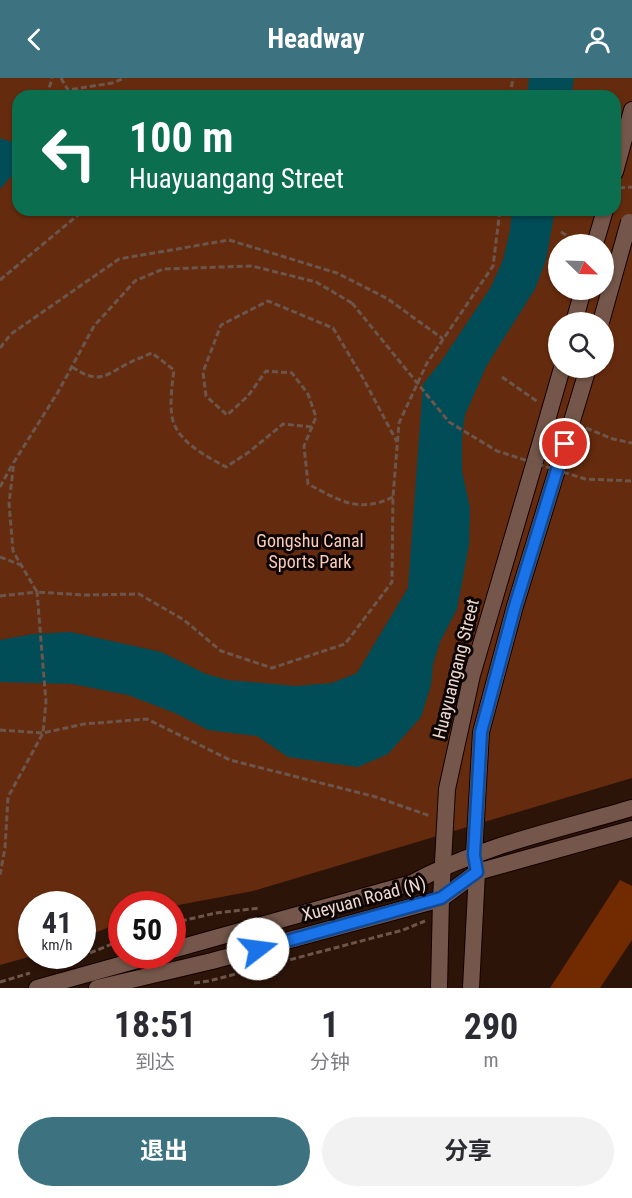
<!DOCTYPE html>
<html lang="zh">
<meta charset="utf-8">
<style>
body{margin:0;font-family:"Roboto Condensed","Noto Sans SC",sans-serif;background:#f2f2f3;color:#2b2b33;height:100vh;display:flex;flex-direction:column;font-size:22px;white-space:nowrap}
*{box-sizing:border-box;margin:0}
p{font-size:20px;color:#7c7c81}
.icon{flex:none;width:33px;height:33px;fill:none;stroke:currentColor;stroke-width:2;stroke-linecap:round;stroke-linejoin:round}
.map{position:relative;height:910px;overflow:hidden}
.sheet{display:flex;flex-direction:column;background:#fff;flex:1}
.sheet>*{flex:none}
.banner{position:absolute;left:12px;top:12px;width:609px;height:126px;border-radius:18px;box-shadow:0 2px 4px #0004;background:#0b6e4f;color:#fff;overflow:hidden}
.needle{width:39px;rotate:113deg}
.controls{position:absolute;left:548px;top:156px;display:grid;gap:12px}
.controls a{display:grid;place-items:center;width:66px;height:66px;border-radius:50%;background:#fff;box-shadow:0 2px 4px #0004;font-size:30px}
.speed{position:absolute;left:18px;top:813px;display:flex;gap:12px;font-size:30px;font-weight:700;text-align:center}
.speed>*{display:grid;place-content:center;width:78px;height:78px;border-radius:50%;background:#fff;box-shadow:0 2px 4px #0004;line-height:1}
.speed small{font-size:15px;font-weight:400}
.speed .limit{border:9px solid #d22;background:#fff;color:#111}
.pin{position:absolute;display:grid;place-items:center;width:51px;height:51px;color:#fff;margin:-26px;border:3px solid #fff;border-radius:50%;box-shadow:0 2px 6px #0007}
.me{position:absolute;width:66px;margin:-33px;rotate:75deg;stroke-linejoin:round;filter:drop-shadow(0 0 4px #0008)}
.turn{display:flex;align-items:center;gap:21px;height:126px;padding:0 18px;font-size:27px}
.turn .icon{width:78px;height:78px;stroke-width:2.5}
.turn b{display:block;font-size:42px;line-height:51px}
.eta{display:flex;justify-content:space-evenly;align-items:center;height:102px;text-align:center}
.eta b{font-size:36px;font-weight:700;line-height:42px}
.cta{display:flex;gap:12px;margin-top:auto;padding:12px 18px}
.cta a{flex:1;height:69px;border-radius:36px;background:#3d7380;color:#fff;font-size:24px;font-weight:700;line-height:69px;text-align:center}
.cta a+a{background:#f2f2f3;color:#2b2b33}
header{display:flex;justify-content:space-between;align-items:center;height:78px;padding:0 18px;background:#3d7380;color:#fff;font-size:27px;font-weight:700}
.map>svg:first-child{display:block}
.green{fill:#652b0e;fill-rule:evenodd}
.water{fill:#004c57}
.building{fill:#722a00}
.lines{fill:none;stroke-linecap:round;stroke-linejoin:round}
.tertiary-casing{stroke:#130100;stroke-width:18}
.secondary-casing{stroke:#130100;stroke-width:18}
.path{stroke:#6c564c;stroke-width:3;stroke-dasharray:6 3;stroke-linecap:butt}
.tertiary{stroke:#74574a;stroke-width:16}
.secondary{stroke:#74574a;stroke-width:16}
.tertiary-bridge-casing{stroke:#130100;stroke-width:18;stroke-linecap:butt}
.path-bridge{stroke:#6c564c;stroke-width:3;stroke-dasharray:6 3;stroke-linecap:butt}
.tertiary-bridge{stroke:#74574a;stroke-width:16}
.route-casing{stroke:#114b97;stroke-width:15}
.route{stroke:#1a73e8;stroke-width:10}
.labels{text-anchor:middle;stroke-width:6;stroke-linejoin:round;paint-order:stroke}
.park-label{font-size:18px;fill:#f8ccb9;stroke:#0d0402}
.street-label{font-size:18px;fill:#ebd9d1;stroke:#0d0402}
</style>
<header><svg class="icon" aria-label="back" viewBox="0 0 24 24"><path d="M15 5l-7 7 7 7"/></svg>Headway<svg class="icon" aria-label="person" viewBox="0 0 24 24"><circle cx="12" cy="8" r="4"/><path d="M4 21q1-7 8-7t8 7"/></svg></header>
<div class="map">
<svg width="632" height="910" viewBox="0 0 632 910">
<rect width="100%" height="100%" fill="#2c1409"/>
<path class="green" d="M0 0H632V700L253 813 173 828 122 826 121 844 83 860 82 826H32V878L0 887ZM18 18H615V132H18ZM558 166H603V212H558ZM558 244H603V290H558Z"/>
<g class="water">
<polygon points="529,0 574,0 571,18 527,18"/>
<polygon points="0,60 18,66 18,91 0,111"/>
<polygon points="512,132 555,132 546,182 535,211 487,287 465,337 462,358 462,393 470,430 469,467 457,531 440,564 433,586 431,607 421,639 388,676 358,689 288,679 257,658 208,652 175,635 128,617 72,606 0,604 0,562 33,556 71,554 161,574 206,596 228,602 295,608 332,605 357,595 408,510 423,306 440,285 491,209 503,182 510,152"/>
</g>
<polygon class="building" points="620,802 632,808 632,862 600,910 550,910"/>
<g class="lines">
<defs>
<g id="tertiary">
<polyline points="615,94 632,32"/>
<polyline points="595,166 605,132"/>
<polyline points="574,244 583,212"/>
<polyline points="439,910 441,821 447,711 472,597 543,356"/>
<polyline points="471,910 477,794 474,777 481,654 515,528 565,366"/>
</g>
<g id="secondary">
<path d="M172 872 412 805C480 768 558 752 632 730"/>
<polyline points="37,910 152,878"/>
<polyline points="97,910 212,883 441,821 477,794 632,751"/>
</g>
</defs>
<use href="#tertiary" class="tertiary-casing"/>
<use href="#secondary" class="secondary-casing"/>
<g class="path">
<polyline points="61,0 68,12 112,5 125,0"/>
<polyline points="47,18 52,0"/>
<polyline points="510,18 513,0"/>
<polyline points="619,110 632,109"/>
<polyline points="561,154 581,166"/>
<polyline points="0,202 84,132"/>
<polyline points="352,225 316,204 252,188 163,191 135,203 94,248 58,314 14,384 9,425 13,473 37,514 85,517 139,516 184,542 221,573 272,590 345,566 392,504 393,419 399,345 427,285 493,188 500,132"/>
<polyline points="0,270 11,256 119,181 229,162 337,195 388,221 443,261"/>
<path d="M72 289C97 305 102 300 125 287 134 282 143 279 152 275L174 292C172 307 168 335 175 348 185 368 208 379 226 389L249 374 283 346 312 349"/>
<polyline points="502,299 538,324"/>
<polyline points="586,350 613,361 632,365"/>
<polyline points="0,409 12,387"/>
<path d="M393 419C358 436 339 422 308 406L304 368 316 339 308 316 292 295 266 293 248 318 227 337 206 318 203 294 221 247 268 223 333 250 363 300 397 364"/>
<polyline points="0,479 21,487"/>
<polyline points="0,518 37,514 46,624 43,655 8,719 5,770 0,797"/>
<polyline points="0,652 43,655 84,646 147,641 230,682 376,719 430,738"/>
<polyline points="172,845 216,835 260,830"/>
<polyline points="65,885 122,862"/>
<polyline points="0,904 30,895"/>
<polyline points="194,905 209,903 403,852 425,843"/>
</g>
<use href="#tertiary" class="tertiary"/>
<use href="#secondary" class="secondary"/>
<defs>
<g id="tertiary-bridge">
<polyline points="601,244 629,144"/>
<polyline points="543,356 562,290"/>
<polyline points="565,366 588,290"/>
</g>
</defs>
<use href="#tertiary-bridge" class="tertiary-bridge-casing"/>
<polyline class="path-bridge" points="352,225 449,344 497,373 585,401 632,403"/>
<use href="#tertiary-bridge" class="tertiary-bridge"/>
</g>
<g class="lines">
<defs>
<polyline id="route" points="258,871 441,820 477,794 474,777 481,654 515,528 565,366"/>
</defs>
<use href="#route" class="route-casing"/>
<use href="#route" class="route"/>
</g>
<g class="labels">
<g class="park-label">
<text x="310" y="469">Gongshu Canal<tspan x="310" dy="21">Sports Park</tspan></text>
</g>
<g class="street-label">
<text transform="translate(456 591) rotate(-76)" y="6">Huayuangang Street</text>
<text transform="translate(364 821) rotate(-15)" y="6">Xueyuan Road (N)</text>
</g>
</g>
</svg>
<div class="controls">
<a><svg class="needle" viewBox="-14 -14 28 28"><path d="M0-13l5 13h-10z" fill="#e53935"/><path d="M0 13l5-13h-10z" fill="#7c7c81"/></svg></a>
<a><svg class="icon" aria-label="search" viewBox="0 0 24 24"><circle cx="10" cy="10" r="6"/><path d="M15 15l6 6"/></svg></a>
</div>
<div class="speed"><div>41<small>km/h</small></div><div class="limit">50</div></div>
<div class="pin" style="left:565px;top:366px;background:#d93025"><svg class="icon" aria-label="arrive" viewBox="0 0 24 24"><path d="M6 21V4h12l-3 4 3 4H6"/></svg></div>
<svg class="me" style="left:258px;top:871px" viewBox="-20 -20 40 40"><circle r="19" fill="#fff"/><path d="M0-13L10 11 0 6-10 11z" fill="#1a73e8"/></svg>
<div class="banner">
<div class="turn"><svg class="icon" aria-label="left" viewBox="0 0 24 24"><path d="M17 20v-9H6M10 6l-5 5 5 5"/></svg><div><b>100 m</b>Huayuangang Street</div></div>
</div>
</div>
<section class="sheet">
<div class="eta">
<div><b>18:51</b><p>到达</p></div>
<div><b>1</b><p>分钟</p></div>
<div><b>290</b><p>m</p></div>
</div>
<div class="cta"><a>退出</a><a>分享</a></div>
</section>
